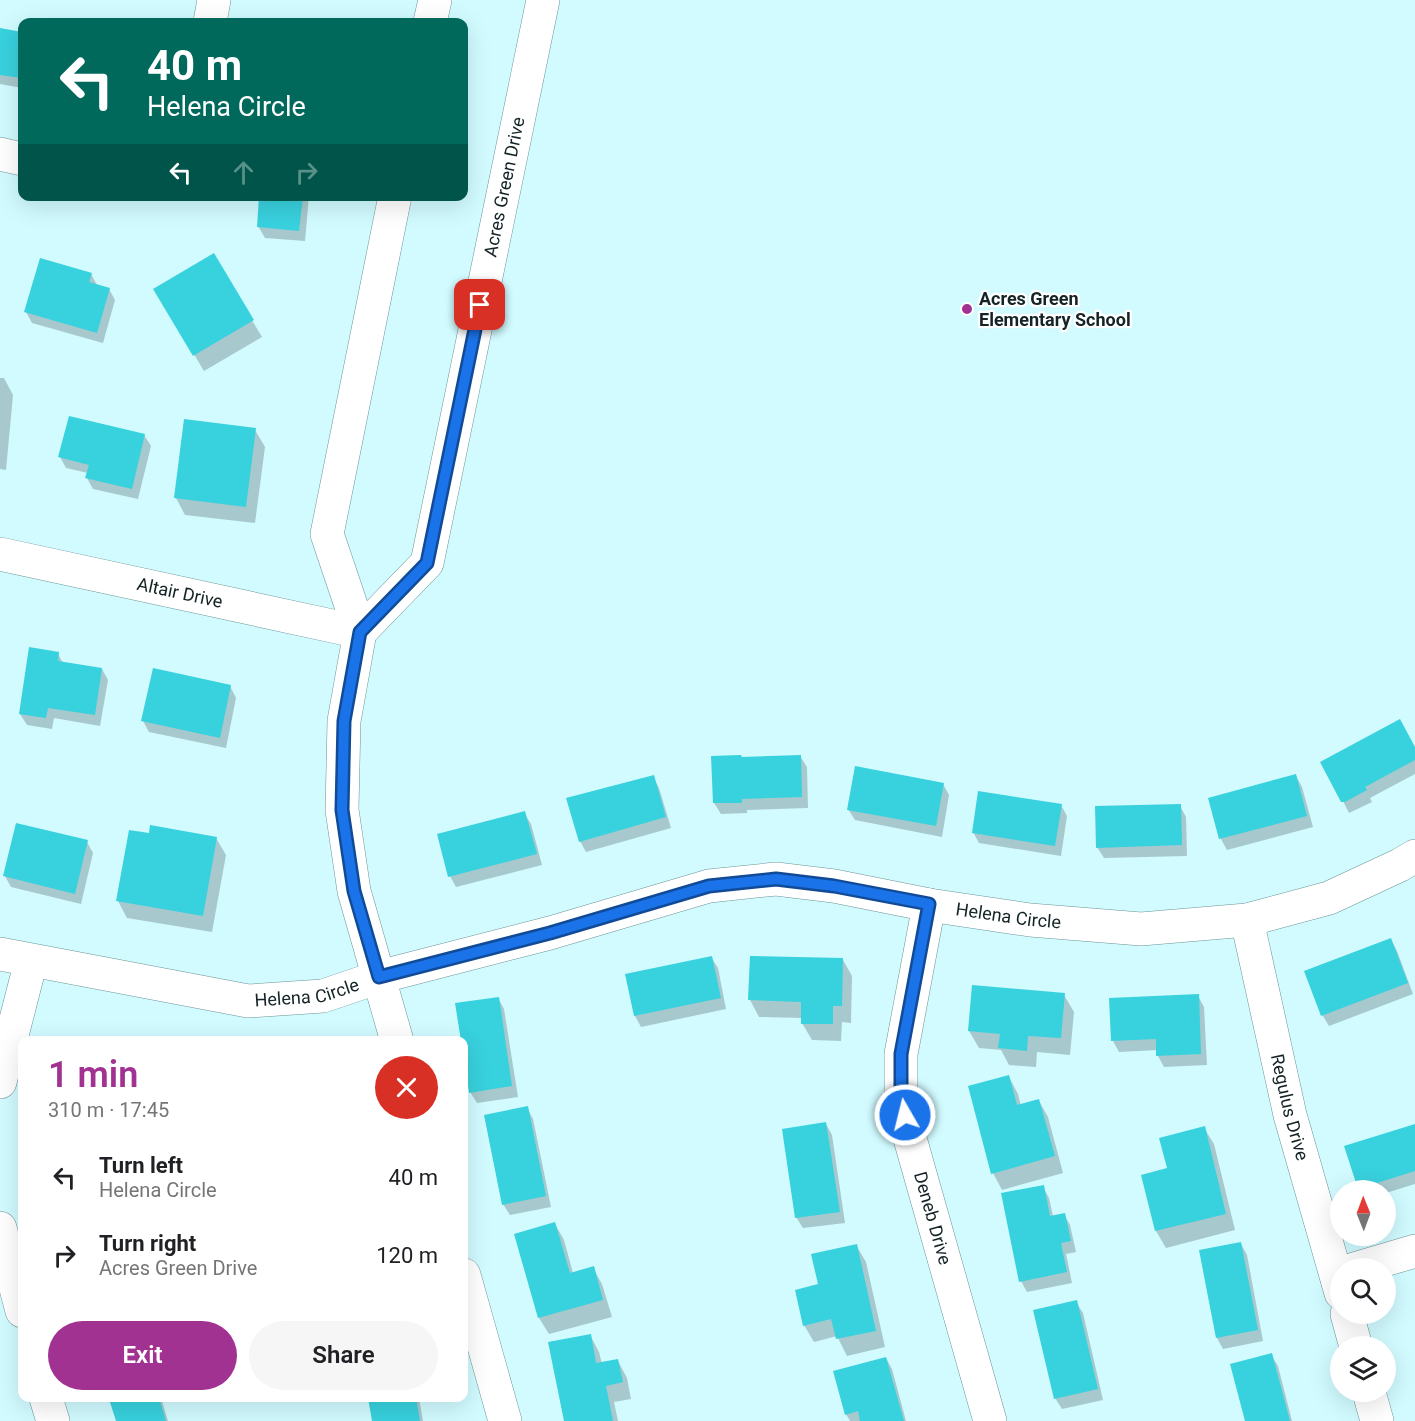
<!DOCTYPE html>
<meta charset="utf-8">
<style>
body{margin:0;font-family:Roboto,sans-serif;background:#f6f6f6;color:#202124;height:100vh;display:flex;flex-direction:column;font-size:22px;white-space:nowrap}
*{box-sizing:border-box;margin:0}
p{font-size:20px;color:#757577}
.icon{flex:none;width:33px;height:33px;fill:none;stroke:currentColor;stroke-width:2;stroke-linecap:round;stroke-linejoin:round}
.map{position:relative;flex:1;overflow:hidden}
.side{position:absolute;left:18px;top:1036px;width:450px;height:366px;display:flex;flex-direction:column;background:#fff;border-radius:12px;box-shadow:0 6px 24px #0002}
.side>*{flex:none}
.banner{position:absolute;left:18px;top:18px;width:450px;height:183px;border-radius:12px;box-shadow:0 6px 24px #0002;background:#00695c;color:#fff;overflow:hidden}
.needle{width:39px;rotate:359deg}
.controls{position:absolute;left:1330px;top:1180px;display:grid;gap:12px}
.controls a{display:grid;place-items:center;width:66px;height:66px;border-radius:50%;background:#fff;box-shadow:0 6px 24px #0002;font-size:30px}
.pin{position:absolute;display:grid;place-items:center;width:51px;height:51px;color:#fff;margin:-26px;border-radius:12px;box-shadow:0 3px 9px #0006}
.me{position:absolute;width:66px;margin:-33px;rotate:352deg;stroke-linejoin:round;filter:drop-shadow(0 0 4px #0008)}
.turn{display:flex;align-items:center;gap:21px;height:126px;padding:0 30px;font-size:27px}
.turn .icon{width:78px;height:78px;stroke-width:2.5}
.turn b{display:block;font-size:42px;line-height:51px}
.lanes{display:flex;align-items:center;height:57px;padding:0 30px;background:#0003;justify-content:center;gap:30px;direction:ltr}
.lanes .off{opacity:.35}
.round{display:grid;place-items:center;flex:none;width:63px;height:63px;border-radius:32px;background:#f6f6f6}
.headline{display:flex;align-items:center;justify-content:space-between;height:102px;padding:0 30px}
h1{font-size:36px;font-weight:600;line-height:45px;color:#a13291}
.button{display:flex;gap:12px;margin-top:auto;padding:12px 30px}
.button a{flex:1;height:69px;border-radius:36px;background:#a13291;color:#fff;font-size:24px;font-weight:600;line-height:69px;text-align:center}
.button a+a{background:#f6f6f6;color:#202124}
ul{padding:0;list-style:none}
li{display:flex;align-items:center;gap:18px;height:78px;padding:0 30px}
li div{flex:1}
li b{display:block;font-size:22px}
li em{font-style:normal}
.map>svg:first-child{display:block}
.shadow{fill:#0003}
.building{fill:#38d1de}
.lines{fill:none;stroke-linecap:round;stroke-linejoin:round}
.minor-casing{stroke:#6c9497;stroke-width:34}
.minor{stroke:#fff;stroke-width:33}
.route-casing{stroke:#114b97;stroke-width:15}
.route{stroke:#1a73e8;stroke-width:10}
.poi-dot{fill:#a13291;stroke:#fff;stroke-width:2}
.labels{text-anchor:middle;stroke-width:4.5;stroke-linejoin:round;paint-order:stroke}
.street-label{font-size:18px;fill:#142426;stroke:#fff}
.poi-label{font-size:18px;font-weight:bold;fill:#142426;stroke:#fff;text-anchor:start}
</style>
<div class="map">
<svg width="1415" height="1421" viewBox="0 0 1415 1421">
<rect width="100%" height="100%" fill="#d1fbff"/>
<g class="shadow">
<polygon points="0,30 22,33 22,88 0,84"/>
<polygon points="261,196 309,196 305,241 265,238 258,226"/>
<polygon points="213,255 262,337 204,371 155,289"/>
<polygon points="91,274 97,285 109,289 115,300 103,343 32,323 26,312"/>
<polygon points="0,378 4,378 13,395 6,470 0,469"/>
<polygon points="255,430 265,447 255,523 185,515 176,498"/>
<polygon points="144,435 151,446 138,499 93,489 87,478 88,473 66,468 60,457"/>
<polygon points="58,654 63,663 102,669 108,680 100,726 54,718 52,729 27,725 20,714"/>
<polygon points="230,686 236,698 226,748 149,732 143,721"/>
<polygon points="1415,749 1415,774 1370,798 1372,802 1349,813 1343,801"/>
<polygon points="800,756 807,767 808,808 747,810 747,813 721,814 714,803"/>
<polygon points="1296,776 1302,787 1313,827 1227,850 1221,839 1210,799"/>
<polygon points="653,777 659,788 671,828 586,852 580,841"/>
<polygon points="943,784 949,795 942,837 855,820 848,809"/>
<polygon points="1061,805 1067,816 1061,856 979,843 973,832"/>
<polygon points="1180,806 1186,817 1187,856 1104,858 1097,847"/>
<polygon points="524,813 531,824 542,865 456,887 450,876"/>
<polygon points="216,838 226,855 212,932 127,918 118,901"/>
<polygon points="87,842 93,853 81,904 11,887 5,876"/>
<polygon points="1391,940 1397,951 1413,994 1329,1026 1323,1016 1306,972"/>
<polygon points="711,957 718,968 726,1009 641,1027 635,1016 626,975"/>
<polygon points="751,957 843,960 852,976 851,1023 842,1022 841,1041 812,1040 802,1023 802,1018 759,1017 750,1000"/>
<polygon points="973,987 1064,995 1074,1012 1070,1055 1037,1052 1036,1067 1009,1065 1001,1050 979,1048 969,1031"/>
<polygon points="1198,996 1204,1007 1207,1065 1164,1067 1158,1056 1158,1050 1119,1052 1113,1041"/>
<polygon points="498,998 504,1009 518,1097 477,1103 470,1092 463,1041"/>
<polygon points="1009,1077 1018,1094 1021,1106 1039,1101 1048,1117 1063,1173 1002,1190 993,1173"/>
<polygon points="527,1108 533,1119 551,1207 510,1215 503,1204"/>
<polygon points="826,1124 832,1135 845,1223 803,1228 796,1217"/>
<polygon points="1415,1126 1415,1184 1386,1193 1386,1191 1361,1191 1359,1188"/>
<polygon points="1204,1128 1214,1144 1235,1230 1166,1248 1156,1231 1142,1176 1168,1170"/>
<polygon points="1043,1187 1049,1198 1053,1216 1064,1214 1070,1225 1076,1252 1066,1254 1072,1283 1027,1292 1021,1281"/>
<polygon points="555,1224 564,1240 573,1273 593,1268 602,1284 612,1317 549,1334 539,1318 516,1235"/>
<polygon points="1241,1244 1247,1255 1263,1341 1223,1349 1217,1338"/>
<polygon points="856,1245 866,1262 885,1347 847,1356 837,1336 814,1342 804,1325 820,1286"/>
<polygon points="1076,1302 1083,1313 1103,1400 1062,1409 1055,1398"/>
<polygon points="590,1335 599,1352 602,1364 618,1361 627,1378 631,1399 614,1402 618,1421 565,1421"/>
<polygon points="1271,1355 1278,1366 1292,1421 1246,1421"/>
<polygon points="886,1358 892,1369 906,1421 850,1421 846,1414"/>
<polygon points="118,1398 161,1398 168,1421 117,1421"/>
<polygon points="350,1398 368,1398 351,1401"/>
<polygon points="369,1398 419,1398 423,1421 374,1421"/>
</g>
<g class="building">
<polygon points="0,28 22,32 22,78 0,75"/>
<polygon points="259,196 303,196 299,231 257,227"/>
<polygon points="214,253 254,320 193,356 153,289"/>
<polygon points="40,258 92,273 89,282 110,288 97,333 24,312"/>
<polygon points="69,416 145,434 132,489 85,478 89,465 58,457"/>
<polygon points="184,419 256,428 246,507 174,498"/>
<polygon points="29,647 59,652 58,661 102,668 95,715 48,708 46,718 19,714"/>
<polygon points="153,668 231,685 220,738 141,721"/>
<polygon points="1400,719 1415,747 1415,760 1365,787 1367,790 1345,802 1341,802 1320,762"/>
<polygon points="741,755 742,757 801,755 802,797 742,799 742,803 713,803 711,756"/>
<polygon points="855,766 944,783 936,826 847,810"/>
<polygon points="1296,774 1307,816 1219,839 1208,798"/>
<polygon points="654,775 666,817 579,842 566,798"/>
<polygon points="978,791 1062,804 1055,846 972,833"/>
<polygon points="1181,804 1182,845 1096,848 1095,806"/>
<polygon points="525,811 537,854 448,877 437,834"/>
<polygon points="16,823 88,840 75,894 3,876"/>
<polygon points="150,825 217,837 203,916 116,901 129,830 149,833"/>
<polygon points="1391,938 1408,983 1321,1016 1304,971"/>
<polygon points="712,956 721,998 634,1016 625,974"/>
<polygon points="750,956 843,958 842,1006 833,1006 833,1024 801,1024 801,1002 748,1000"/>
<polygon points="972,985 1065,993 1061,1038 1028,1036 1027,1051 998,1048 1000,1034 968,1031"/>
<polygon points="1199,994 1201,1054 1156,1056 1156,1039 1111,1041 1109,998"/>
<polygon points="499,997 512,1086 469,1093 464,1057 464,1041 461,1041 455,1003"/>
<polygon points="1009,1075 1017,1105 1039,1099 1055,1156 991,1174 968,1086"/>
<polygon points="528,1106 546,1196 502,1205 484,1115"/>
<polygon points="826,1122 840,1212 795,1218 782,1129"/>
<polygon points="1415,1124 1415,1171 1358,1189 1344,1146"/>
<polygon points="1205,1126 1226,1214 1155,1231 1141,1175 1167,1168 1159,1138"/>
<polygon points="1044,1185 1050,1216 1065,1213 1071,1241 1061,1243 1067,1272 1019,1282 1001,1193"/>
<polygon points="555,1222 570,1273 594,1266 603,1300 538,1318 514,1234"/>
<polygon points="1241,1242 1258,1330 1216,1338 1199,1250"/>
<polygon points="857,1244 876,1331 836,1339 831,1319 803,1326 795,1290 818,1284 811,1254"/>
<polygon points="1077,1300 1098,1389 1054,1399 1033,1310"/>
<polygon points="591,1334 596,1363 618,1359 623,1382 606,1386 613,1421 564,1421 548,1342"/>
<polygon points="1272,1353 1290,1421 1245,1421 1230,1364"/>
<polygon points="886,1357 904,1421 860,1421 858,1411 845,1415 833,1371"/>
<polygon points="113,1398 159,1398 166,1421 116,1421 109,1399"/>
<polygon points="368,1398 416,1398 420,1421 372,1421"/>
</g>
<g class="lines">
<defs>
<g id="minor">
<polyline points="210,22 214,0"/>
<polyline points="430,22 435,0"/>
<polyline points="0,154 22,159"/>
<polyline points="395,196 327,534 360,632 344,721 342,810 354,891 397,1041"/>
<path id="s1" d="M0 554 360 632"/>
<path id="s2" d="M360 632 427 563 543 0"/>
<path id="s3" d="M929 905 901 1054V1096L909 1135 990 1421"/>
<path id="s4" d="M1247 920 1290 1115 1341 1293"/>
<path id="s5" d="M0 954 248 1001 323 996 379 977 550 933 709 886 776 879 834 886 929 905 1030 920 1141 929 1247 920 1329 898 1400 865 1415 856"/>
<polyline points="0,1082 31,961"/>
<polyline points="0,1228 22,1311"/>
<polyline points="1354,1269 1415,1251"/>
<polyline points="464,1275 505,1421"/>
<polyline points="1347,1314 1356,1347"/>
<polyline points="1369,1392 1377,1421"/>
<polyline points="46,1398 53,1421"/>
</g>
</defs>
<use href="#minor" class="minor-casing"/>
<use href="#minor" class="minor"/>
</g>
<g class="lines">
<defs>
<polyline id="route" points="480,305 427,563 360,632 344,721 342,810 354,891 379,977 550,933 709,886 776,879 834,886 929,904 901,1054 901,1096 905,1115"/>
</defs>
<use href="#route" class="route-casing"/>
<use href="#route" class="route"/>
</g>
<circle class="poi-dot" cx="967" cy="309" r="6"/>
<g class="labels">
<g class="street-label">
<text dy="6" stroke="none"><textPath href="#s2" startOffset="480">Acres Green Drive</textPath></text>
<text dy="6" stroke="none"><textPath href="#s1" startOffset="184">Altair Drive</textPath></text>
<text dy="6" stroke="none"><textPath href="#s5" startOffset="1032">Helena Circle</textPath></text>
<text dy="6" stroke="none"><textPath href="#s5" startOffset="312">Helena Circle</textPath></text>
<text dy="6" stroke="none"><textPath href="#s4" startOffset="192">Regulus Drive</textPath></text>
<text dy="6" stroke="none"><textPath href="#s3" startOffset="320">Deneb Drive</textPath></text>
</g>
<g class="poi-label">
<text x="979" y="305">Acres Green<tspan x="979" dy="21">Elementary School</tspan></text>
</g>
</g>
</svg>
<div class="controls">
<a><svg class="needle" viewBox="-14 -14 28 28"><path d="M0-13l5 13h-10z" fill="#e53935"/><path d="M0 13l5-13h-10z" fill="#757577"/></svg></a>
<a><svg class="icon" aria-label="search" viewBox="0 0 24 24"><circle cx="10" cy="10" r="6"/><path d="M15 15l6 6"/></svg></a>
<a><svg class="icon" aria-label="layers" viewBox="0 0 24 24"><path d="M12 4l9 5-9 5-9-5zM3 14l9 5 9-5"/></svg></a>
</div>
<div class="pin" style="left:480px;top:305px;background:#d93025"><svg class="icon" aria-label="arrive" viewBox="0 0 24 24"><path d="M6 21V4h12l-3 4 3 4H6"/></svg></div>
<svg class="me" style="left:905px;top:1115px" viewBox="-20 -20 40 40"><circle r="17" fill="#1a73e8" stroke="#fff" stroke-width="3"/><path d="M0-11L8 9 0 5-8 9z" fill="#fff"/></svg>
<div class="banner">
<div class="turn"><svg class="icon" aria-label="left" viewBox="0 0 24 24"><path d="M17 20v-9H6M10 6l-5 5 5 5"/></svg><div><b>40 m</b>Helena Circle</div></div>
<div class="lanes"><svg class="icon" aria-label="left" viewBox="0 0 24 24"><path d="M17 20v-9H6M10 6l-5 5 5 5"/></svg><svg class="icon off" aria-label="ahead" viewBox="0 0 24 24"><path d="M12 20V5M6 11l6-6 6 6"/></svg><svg class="icon off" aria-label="right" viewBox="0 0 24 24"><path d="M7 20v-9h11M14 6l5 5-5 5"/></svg></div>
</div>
<section class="side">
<div class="headline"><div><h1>1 min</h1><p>310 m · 17:45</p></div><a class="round" style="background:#d93025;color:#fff"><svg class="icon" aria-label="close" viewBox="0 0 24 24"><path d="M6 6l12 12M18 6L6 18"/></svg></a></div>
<ul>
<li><svg class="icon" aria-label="left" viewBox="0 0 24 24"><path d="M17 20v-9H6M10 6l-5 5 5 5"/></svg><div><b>Turn left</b><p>Helena Circle</p></div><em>40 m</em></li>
<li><svg class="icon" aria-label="right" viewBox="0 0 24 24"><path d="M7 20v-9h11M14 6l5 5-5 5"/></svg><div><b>Turn right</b><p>Acres Green Drive</p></div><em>120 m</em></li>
</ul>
<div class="button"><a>Exit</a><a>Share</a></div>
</section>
</div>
